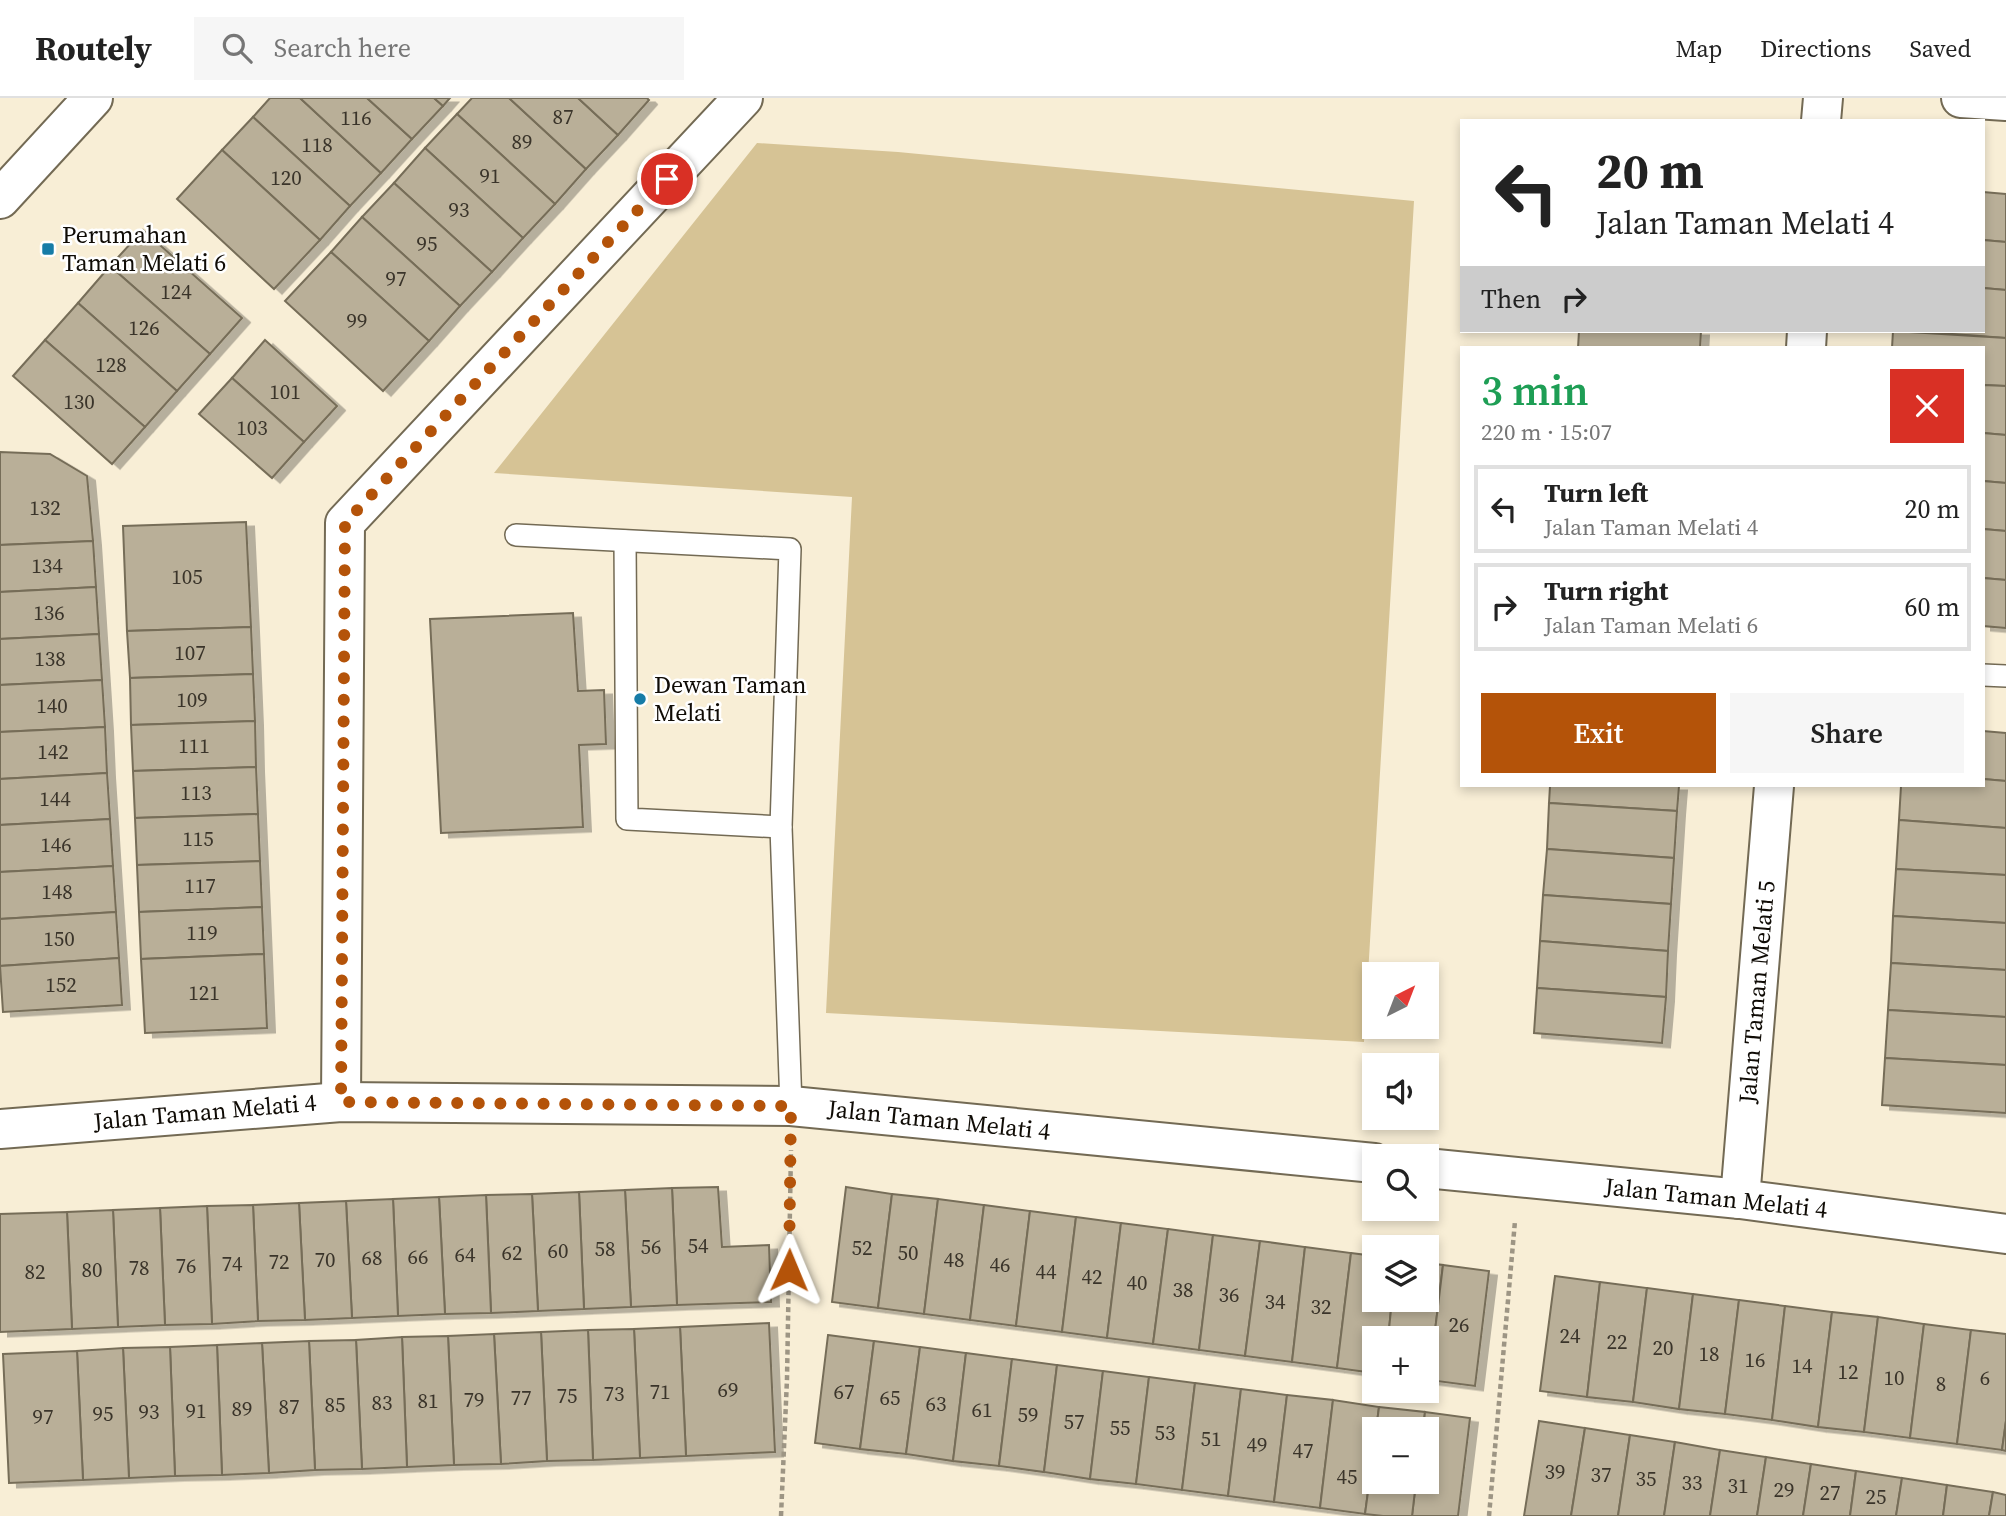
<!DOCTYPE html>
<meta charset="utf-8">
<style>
body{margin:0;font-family:"Source Serif 4",serif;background:#f6f6f6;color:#222;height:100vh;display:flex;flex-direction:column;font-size:26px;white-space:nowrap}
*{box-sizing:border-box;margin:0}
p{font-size:23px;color:#767676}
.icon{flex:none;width:38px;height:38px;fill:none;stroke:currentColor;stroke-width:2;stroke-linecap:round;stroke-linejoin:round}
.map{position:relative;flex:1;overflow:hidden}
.panel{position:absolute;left:1460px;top:248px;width:525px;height:441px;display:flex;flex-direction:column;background:#fff;border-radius:0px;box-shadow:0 4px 10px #0003}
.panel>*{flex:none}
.guide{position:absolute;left:1460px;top:21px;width:525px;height:214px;border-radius:0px;box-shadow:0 4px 10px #0003;background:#fff;color:#222;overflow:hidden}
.needle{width:46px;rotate:42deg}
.fabs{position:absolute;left:1362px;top:864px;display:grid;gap:14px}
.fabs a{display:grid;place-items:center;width:77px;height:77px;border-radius:0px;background:#fff;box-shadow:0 4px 10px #0003;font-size:35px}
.pin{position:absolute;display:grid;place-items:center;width:60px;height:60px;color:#fff;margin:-30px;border:4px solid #fff;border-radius:50%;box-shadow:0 2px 7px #0007}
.me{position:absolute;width:77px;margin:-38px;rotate:1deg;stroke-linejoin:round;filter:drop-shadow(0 0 5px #0008)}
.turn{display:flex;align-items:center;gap:24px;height:147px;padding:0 21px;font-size:32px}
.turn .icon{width:91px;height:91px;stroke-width:2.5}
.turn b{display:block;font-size:49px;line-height:60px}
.then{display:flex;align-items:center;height:66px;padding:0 21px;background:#0003;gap:14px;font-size:26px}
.round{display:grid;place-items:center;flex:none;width:74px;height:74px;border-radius:0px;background:#f6f6f6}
.summary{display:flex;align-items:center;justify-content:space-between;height:119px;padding:0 21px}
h1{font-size:42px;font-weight:600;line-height:52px;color:#1e9e55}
.primary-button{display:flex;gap:14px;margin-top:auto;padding:14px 21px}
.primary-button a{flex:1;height:80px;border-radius:0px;background:#b45309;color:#fff;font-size:28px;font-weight:600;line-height:80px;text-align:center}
.primary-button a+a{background:#f6f6f6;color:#222}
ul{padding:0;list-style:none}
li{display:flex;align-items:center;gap:21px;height:88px;margin:0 14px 10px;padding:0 7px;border:4px solid #e0e0e0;border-radius:0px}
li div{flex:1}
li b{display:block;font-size:26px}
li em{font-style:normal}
header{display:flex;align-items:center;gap:42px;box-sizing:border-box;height:98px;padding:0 35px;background:#fff;border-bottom:2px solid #e0e0e0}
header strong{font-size:33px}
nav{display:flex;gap:38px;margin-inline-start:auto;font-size:24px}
.search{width:490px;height:63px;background:#f6f6f6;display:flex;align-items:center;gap:18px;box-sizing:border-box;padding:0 24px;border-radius:0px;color:#767676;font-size:26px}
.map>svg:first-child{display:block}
.green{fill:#d6c395}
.building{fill:#b9af98;stroke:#766d58;stroke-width:2;filter:url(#shadow)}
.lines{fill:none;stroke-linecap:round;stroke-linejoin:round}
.lane-casing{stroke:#736a54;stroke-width:24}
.street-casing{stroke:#736a54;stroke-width:42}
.path{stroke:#9d9584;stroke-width:4.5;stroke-dasharray:5 3.5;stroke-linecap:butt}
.lane{stroke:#fff;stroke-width:21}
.street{stroke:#fff;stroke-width:38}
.route{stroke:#b45309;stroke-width:12;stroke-dasharray:0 21.6}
.poi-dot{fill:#167ca7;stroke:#fff;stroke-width:2.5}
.labels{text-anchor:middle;stroke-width:5;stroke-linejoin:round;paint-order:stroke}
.number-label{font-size:21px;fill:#3a342a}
.poi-label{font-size:24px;fill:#0f0b05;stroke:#fff;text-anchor:start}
.street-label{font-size:24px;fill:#0f0b05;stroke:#fff}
</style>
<header>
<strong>Routely</strong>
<div class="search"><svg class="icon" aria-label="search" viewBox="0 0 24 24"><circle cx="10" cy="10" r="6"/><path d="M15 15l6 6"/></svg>Search here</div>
<nav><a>Map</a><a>Directions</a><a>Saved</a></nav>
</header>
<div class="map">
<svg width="2006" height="1418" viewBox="0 0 2006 1418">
<defs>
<filter id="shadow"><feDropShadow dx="8" dy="4.5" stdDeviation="0" flood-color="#0004"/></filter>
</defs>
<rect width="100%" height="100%" fill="#f8eed6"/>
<polygon class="green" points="757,45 898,54 1414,103 1364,944 826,915 852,399 494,375"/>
<g class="building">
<polygon points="270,0 300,0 381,75 350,108 253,19"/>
<polygon points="300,0 367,0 412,41 381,75"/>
<polygon points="367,0 434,0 443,8 412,41"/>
<polygon points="434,0 450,0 443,8"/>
<polygon points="472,0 509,0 586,71 555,106 457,16"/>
<polygon points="509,0 578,0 618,37 586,71"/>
<polygon points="578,0 647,0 649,2 618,37"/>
<polygon points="457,16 555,106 523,140 425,50"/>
<polygon points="253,19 350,108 320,142 222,52"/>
<polygon points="425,50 523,140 492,174 394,85"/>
<polygon points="222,52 320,142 274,191 177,101"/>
<polygon points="394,85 492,174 460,208 362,119"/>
<polygon points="1983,94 2006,96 2006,144 1983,142"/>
<polygon points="362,119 460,208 429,243 331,154"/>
<polygon points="143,132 242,220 210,256 110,168"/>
<polygon points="1983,142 2006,144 2006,192 1983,190"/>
<polygon points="331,154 429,243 383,293 285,203"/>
<polygon points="110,168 210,256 177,293 78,205"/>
<polygon points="1983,190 2006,192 2006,240 1912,233 1983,233"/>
<polygon points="78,205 177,293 145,329 45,242"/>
<polygon points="1579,233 1701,233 1700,250 1578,250"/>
<polygon points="1893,233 2006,240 2006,288 1983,287 1983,250 1892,250"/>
<polygon points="45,242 145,329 112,366 13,278"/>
<polygon points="265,242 337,308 304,344 232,280"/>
<polygon points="232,280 304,344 272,380 199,316"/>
<polygon points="1983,287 2006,288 2006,337 1983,335"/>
<polygon points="1983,335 2006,337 2006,385 1983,383"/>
<polygon points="0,354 50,356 87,378 93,443 0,447"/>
<polygon points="1983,383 2006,385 2006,433 1983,431"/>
<polygon points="246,424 251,529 127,533 123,428"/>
<polygon points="1983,431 2006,433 2006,482 1983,480"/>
<polygon points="93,443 96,489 0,494 0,447"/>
<polygon points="1983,480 2006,482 2006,530 1983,528"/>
<polygon points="96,489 99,536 0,541 0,494"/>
<polygon points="573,515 578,593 604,592 606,646 579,647 583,729 441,735 430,521"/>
<polygon points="251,529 253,576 130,580 127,533"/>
<polygon points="99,536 102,582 0,587 0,541"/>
<polygon points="253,576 255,623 131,627 130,580"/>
<polygon points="102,582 105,629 0,634 0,587"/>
<polygon points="255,623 256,669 133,673 131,627"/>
<polygon points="105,629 107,675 0,681 0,634"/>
<polygon points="1983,633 2006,635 2006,683 1983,681"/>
<polygon points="256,669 258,716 135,720 133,673"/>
<polygon points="107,675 110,721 0,727 0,681"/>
<polygon points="1983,681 2006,683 2006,730 1899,722 1901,688 1983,688"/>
<polygon points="1550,688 1679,688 1677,713 1549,705"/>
<polygon points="1549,705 1677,713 1674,760 1547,751"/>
<polygon points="258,716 260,763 137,767 135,720"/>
<polygon points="110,721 113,768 0,774 0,727"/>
<polygon points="1899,722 2006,730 2006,777 1896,771"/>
<polygon points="1547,751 1674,760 1671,806 1543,797"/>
<polygon points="260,763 262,809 139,814 137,767"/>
<polygon points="113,768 116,814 0,821 0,774"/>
<polygon points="1896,771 2006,777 2006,825 1893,818"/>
<polygon points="1543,797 1671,806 1668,853 1540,843"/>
<polygon points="262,809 264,856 141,861 139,814"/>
<polygon points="116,814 119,860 0,868 0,821"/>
<polygon points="1893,818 2006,825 2006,872 1891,865"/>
<polygon points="1540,843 1668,853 1666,899 1537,890"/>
<polygon points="264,856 267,930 145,935 141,861"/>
<polygon points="119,860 122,907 3,914 0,868"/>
<polygon points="1891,865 2006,872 2006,919 1888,912"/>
<polygon points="1537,890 1666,899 1662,945 1534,935"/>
<polygon points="1888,912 2006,919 2006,967 1885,960"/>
<polygon points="1885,960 2006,967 2006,1015 1882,1007"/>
<polygon points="718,1089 722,1149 769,1147 771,1204 677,1207 672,1090"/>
<polygon points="846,1089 892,1096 878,1210 832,1204"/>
<polygon points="672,1090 677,1207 631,1209 625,1092"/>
<polygon points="625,1092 631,1209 584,1211 579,1094"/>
<polygon points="579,1094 584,1211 538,1213 532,1096"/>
<polygon points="532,1096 538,1213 491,1215 486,1097"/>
<polygon points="892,1096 938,1101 924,1216 878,1210"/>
<polygon points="486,1097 491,1215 445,1216 439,1099"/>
<polygon points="439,1099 445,1216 398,1218 393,1101"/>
<polygon points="393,1101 398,1218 352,1220 346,1103"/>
<polygon points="938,1101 984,1107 970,1222 924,1216"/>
<polygon points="346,1103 352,1220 305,1222 299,1105"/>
<polygon points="299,1105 305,1222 258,1223 253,1107"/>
<polygon points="253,1107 258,1223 212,1226 207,1108"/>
<polygon points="984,1107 1030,1113 1016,1228 970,1222"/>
<polygon points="207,1108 212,1226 165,1227 160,1110"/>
<polygon points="160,1110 165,1227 118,1229 113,1112"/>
<polygon points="113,1112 118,1229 72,1231 67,1114"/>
<polygon points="1030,1113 1076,1119 1062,1234 1016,1228"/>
<polygon points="67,1114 72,1231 0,1234 0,1116"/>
<polygon points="1076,1119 1121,1125 1107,1240 1062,1234"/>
<polygon points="1121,1125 1168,1131 1153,1246 1107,1240"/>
<polygon points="1168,1131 1213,1137 1199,1252 1153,1246"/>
<polygon points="1213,1137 1260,1143 1245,1258 1199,1252"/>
<polygon points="1260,1143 1305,1149 1292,1264 1245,1258"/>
<polygon points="1305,1149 1351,1155 1337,1270 1292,1264"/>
<polygon points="1351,1155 1374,1158 1374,1202 1392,1202 1388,1241 1374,1241 1374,1275 1337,1270"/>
<polygon points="1426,1165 1443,1167 1429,1282 1426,1282 1426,1241 1388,1241 1392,1202 1426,1202"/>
<polygon points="1443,1167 1489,1173 1475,1288 1429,1282"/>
<polygon points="1555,1178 1600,1184 1587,1299 1540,1293"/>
<polygon points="1600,1184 1647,1190 1633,1304 1587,1299"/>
<polygon points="1647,1190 1693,1196 1679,1311 1633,1304"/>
<polygon points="1693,1196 1739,1202 1725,1316 1679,1311"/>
<polygon points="1739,1202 1785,1208 1772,1322 1725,1316"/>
<polygon points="1785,1208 1832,1214 1818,1329 1772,1322"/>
<polygon points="1832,1214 1878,1219 1864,1334 1818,1329"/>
<polygon points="1878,1219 1924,1226 1910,1340 1864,1334"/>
<polygon points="769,1225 775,1354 686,1358 680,1229"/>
<polygon points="1924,1226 1971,1232 1957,1346 1910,1340"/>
<polygon points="680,1229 686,1358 640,1360 634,1231"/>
<polygon points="634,1231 640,1360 593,1362 588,1232"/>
<polygon points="588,1232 593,1362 547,1363 541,1234"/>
<polygon points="1971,1232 2006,1236 2006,1323 2002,1352 1957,1346"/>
<polygon points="541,1234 547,1363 501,1366 494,1236"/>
<polygon points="494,1236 501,1366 454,1367 448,1238"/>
<polygon points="828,1237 874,1243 860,1351 815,1345"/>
<polygon points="448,1238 454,1367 407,1369 402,1239"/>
<polygon points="402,1239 407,1369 362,1371 356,1242"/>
<polygon points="356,1242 362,1371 315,1372 309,1243"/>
<polygon points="309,1243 315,1372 269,1375 262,1245"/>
<polygon points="874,1243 920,1249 906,1356 860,1351"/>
<polygon points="262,1245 269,1375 222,1377 217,1247"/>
<polygon points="217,1247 222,1377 175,1378 170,1249"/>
<polygon points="170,1249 175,1378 129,1380 123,1250"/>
<polygon points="920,1249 966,1255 953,1363 906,1356"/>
<polygon points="123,1250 129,1380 83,1382 77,1253"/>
<polygon points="77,1253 83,1382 9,1385 3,1256"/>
<polygon points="966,1255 1012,1261 999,1368 953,1363"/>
<polygon points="1012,1261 1057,1267 1044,1374 999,1368"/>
<polygon points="1057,1267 1103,1273 1090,1381 1044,1374"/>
<polygon points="1103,1273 1149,1279 1136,1386 1090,1381"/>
<polygon points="1149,1279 1195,1285 1182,1392 1136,1386"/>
<polygon points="1195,1285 1241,1291 1228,1398 1182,1392"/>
<polygon points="1241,1291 1287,1297 1274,1404 1228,1398"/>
<polygon points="1287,1297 1333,1302 1320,1410 1274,1404"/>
<polygon points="1333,1302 1379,1309 1376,1332 1374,1332 1374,1349 1365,1416 1320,1410"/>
<polygon points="1379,1309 1425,1314 1423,1332 1376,1332"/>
<polygon points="1425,1314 1470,1320 1458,1418 1412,1418 1416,1384 1426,1384 1426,1332 1423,1332"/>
<polygon points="1539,1323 1585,1330 1571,1418 1524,1418"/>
<polygon points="2006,1323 2006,1353 2002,1352"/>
<polygon points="1585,1330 1630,1337 1618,1418 1571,1418"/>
<polygon points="1630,1337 1675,1344 1664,1418 1618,1418"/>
<polygon points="1675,1344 1720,1352 1710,1418 1664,1418"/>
<polygon points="1374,1349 1374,1384 1416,1384 1412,1418 1383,1418 1365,1416"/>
<polygon points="1720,1352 1766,1359 1757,1418 1710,1418"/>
<polygon points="1766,1359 1811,1366 1803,1418 1757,1418"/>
<polygon points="1811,1366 1856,1373 1850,1418 1803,1418"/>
<polygon points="1856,1373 1902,1380 1896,1418 1850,1418"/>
<polygon points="1902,1380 1947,1387 1943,1418 1896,1418"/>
<polygon points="1947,1387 1993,1394 1989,1418 1943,1418"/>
<polygon points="1993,1394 2006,1397 2006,1418 1989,1418"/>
</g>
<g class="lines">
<defs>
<g id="lane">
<polyline points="516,437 790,451 781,729 791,1008"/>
<polyline points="625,443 627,721 781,729"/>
<polyline points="1983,577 2006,578"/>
</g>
<g id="street">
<polyline points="1961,0 2006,3"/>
<polyline points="1821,23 1823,0"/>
<polyline points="0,101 93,0"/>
<polyline points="1806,250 1807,233"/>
<polyline points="341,1004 345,425 743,0"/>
<polyline points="0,1031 341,1004 791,1008 1374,1065"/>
<polyline points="1426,1070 1740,1101 2006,1136"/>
<polyline points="1740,1101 1774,688"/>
</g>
</defs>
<use href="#lane" class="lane-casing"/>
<use href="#street" class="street-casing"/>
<g class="path">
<polyline points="781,1418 787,1281 791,1052"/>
<polyline points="1489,1418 1515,1123"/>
</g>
<use href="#lane" class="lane"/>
<use href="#street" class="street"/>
</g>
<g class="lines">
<polyline class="route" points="667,81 345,425 341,1004 791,1008 789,1172"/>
</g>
<g class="poi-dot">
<rect x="41" y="144" width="14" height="14" rx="3.5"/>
<circle cx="640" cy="601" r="7"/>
</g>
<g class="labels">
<g class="number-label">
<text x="563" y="26">87</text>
<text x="356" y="27">116</text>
<text x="522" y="51">89</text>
<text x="317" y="54">118</text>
<text x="490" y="85">91</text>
<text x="286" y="87">120</text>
<text x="459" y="119">93</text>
<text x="427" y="153">95</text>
<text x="396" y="188">97</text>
<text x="176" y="201">124</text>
<text x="357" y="230">99</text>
<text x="144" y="237">126</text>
<text x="111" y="274">128</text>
<text x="285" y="301">101</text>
<text x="79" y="311">130</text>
<text x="252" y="337">103</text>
<text x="45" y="417">132</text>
<text x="47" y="475">134</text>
<text x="187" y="486">105</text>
<text x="49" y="522">136</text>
<text x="190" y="562">107</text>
<text x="50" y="568">138</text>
<text x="192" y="609">109</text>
<text x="52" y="615">140</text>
<text x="194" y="655">111</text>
<text x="53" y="661">142</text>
<text x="196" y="702">113</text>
<text x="55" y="708">144</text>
<text x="198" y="748">115</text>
<text x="56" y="754">146</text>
<text x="200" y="795">117</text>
<text x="57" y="801">148</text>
<text x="202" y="842">119</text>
<text x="59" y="848">150</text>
<text x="61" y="894">152</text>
<text x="204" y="902">121</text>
<text x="698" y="1155">54</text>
<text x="651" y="1156">56</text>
<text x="862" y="1157">52</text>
<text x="605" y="1158">58</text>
<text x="558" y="1160">60</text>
<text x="512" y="1162">62</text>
<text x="908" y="1162">50</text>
<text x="465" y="1164">64</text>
<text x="418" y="1166">66</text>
<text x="372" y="1167">68</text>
<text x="325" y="1169">70</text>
<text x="954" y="1169">48</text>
<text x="279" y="1171">72</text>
<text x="232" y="1173">74</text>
<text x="1000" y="1174">46</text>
<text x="186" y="1175">76</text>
<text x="139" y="1177">78</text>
<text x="92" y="1179">80</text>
<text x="35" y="1181">82</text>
<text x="1046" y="1181">44</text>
<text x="1092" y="1186">42</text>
<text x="1137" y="1192">40</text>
<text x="1183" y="1199">38</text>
<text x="1229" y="1204">36</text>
<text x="1275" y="1211">34</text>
<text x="1321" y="1216">32</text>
<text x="1459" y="1234">26</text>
<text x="1570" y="1245">24</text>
<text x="1617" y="1251">22</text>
<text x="1663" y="1257">20</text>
<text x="1709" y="1263">18</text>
<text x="1755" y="1269">16</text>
<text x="1802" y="1275">14</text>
<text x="1848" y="1281">12</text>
<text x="1894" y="1287">10</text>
<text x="1985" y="1287">6</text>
<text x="1941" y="1293">8</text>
<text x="728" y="1299">69</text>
<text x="660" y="1301">71</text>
<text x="844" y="1301">67</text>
<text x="614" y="1303">73</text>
<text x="567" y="1305">75</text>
<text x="521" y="1307">77</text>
<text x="890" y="1307">65</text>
<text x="474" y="1309">79</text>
<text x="428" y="1310">81</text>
<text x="382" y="1312">83</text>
<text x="936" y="1313">63</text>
<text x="335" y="1314">85</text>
<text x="289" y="1316">87</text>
<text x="242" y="1318">89</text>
<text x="982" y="1319">61</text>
<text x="196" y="1320">91</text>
<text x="149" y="1321">93</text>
<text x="103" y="1323">95</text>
<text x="1028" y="1324">59</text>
<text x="43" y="1326">97</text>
<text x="1074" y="1331">57</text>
<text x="1120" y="1337">55</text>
<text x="1165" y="1342">53</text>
<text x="1211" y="1348">51</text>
<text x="1257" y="1354">49</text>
<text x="1303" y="1360">47</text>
<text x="1555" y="1381">39</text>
<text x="1601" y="1384">37</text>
<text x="1347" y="1386">45</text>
<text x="1646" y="1388">35</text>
<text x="1692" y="1392">33</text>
<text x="1738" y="1395">31</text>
<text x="1784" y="1399">29</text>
<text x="1830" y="1402">27</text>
<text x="1876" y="1406">25</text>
</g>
<g class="poi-label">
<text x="62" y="145">Perumahan<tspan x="62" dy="28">Taman Melati 6</tspan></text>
<text x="654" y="595">Dewan Taman<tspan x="654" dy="28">Melati</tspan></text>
</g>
<g class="street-label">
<text transform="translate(1757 894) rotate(-85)" y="8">Jalan Taman Melati 5</text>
<text transform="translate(205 1014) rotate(-5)" y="8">Jalan Taman Melati 4</text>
<text transform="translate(939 1022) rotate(6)" y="8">Jalan Taman Melati 4</text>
<text transform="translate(1716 1100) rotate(6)" y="8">Jalan Taman Melati 4</text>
</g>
</g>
</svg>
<div class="fabs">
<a><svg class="needle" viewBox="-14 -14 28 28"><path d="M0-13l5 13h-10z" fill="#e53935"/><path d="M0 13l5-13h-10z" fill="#767676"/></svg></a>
<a><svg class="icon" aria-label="sound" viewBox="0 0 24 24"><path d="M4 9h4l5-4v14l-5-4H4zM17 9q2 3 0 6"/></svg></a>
<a><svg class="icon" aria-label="search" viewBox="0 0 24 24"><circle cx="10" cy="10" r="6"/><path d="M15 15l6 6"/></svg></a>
<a><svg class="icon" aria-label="layers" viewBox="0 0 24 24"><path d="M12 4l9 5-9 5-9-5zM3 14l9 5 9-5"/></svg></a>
<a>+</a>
<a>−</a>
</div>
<div class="pin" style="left:667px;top:81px;background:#d93025"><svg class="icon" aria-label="arrive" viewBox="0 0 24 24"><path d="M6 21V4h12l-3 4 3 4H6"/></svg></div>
<svg class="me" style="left:789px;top:1172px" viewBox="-20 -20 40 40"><path d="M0-17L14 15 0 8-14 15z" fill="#b45309" stroke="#fff" stroke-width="4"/></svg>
<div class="guide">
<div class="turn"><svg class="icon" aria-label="left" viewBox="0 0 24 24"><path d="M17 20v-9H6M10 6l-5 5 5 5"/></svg><div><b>20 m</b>Jalan Taman Melati 4</div></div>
<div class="then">Then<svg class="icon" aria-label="right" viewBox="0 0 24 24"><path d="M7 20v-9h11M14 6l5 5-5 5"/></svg></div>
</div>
<section class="panel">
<div class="summary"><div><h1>3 min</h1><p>220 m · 15:07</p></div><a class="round" style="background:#d93025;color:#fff"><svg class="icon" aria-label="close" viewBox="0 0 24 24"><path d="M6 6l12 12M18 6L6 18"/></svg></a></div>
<ul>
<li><svg class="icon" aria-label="left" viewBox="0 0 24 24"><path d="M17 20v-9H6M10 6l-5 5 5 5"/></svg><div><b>Turn left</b><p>Jalan Taman Melati 4</p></div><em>20 m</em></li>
<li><svg class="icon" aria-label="right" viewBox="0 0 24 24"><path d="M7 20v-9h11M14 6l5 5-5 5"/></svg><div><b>Turn right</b><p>Jalan Taman Melati 6</p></div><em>60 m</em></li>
</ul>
<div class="primary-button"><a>Exit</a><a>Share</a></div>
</section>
</div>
